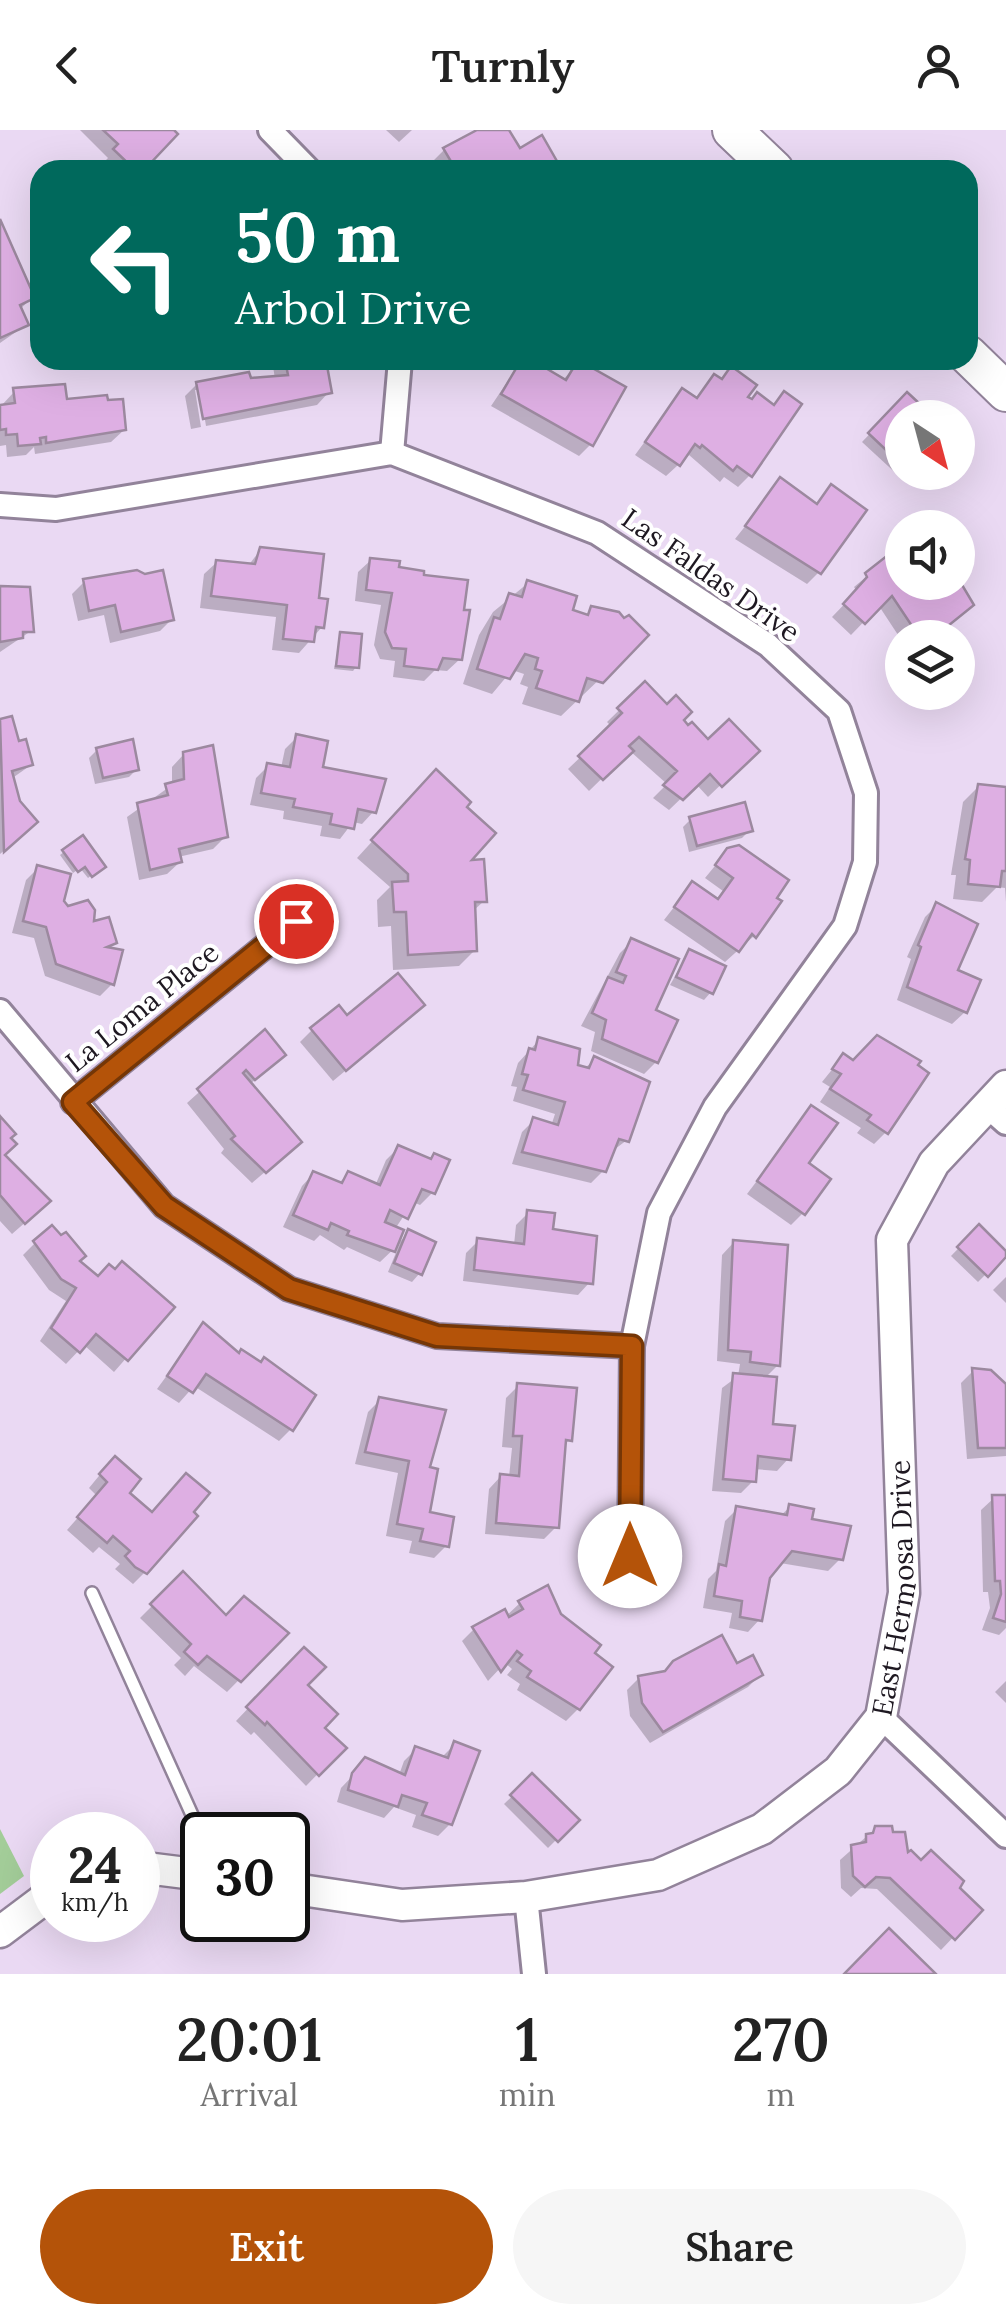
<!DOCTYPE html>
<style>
body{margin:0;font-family:Lora,serif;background:#f6f6f6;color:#222;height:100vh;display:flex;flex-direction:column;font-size:38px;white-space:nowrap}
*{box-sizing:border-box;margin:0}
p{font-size:32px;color:#767676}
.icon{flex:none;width:55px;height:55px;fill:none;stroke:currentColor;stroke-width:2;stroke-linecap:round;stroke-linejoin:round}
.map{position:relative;height:1844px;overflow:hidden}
.side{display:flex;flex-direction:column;background:#fff;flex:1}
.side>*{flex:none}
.top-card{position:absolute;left:30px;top:30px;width:948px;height:210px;border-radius:30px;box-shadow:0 10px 40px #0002;background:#00695c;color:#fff;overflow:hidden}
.needle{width:65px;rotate:144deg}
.controls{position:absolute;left:885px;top:270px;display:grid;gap:20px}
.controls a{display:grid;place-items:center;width:90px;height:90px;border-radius:50%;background:#fff;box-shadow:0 10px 40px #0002;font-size:50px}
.speed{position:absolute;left:30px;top:1682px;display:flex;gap:20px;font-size:50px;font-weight:700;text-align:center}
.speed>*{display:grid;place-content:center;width:130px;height:130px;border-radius:50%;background:#fff;box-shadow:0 10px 40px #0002;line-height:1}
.speed small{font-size:25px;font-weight:400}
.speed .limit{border:5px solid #111;border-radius:15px;background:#fff;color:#111}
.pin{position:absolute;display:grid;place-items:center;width:85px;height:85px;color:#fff;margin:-42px;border:5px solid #fff;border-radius:50%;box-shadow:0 2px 10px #0007}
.me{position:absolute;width:110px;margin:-55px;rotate:0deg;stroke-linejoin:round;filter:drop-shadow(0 0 8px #0008)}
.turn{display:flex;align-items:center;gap:35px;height:210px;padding:0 40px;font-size:45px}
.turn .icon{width:130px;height:130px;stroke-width:2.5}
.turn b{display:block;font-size:70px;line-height:85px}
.eta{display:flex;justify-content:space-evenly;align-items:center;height:170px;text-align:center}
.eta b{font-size:60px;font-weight:600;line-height:70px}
.action{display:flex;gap:20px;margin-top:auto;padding:20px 40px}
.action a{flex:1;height:115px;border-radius:60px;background:#b45309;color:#fff;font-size:40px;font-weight:600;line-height:115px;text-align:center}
.action a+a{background:#f6f6f6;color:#222}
header{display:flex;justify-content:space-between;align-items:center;height:130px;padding:0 40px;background:#fff;font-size:45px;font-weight:600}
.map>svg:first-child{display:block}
.green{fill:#a3cd99}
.shadow{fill:#0003}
.building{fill:#deafe3;stroke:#9c899f;stroke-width:2.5}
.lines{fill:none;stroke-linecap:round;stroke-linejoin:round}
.service-casing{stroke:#92839a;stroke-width:16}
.minor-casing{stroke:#92839a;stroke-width:28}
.tertiary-casing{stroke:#92839a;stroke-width:35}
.primary-casing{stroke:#92839a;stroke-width:42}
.service{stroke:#fff;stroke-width:11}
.minor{stroke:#fff;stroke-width:22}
.tertiary{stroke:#fff;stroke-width:30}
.primary{stroke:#fff;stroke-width:38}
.route-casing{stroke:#753606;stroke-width:25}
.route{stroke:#b45309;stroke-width:18}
.labels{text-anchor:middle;stroke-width:8;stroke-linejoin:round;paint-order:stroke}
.street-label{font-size:28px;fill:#1e1821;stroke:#fff}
</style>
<header><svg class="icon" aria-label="back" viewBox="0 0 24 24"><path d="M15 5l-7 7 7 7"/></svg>Turnly<svg class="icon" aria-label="person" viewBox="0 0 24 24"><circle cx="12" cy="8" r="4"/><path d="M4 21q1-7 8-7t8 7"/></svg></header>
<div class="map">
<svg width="1006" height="1844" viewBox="0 0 1006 1844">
<rect width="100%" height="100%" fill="#ead9f3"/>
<polygon class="green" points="0,1699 24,1746 0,1764"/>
<g class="shadow">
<polygon points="80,0 171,0 140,40 110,40 103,33 108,28"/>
<polygon points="386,0 412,0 399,12"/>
<polygon points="480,0 506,0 519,21 559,40 437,40 432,32 444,20"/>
<polygon points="0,94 32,168 19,180 26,195 0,213"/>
<polygon points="272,230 324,230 329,262 317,275 206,296 200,260 195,260 201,297 191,299 185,266 197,254 275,249"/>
<polygon points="522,230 563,250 578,233 591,314 579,326 491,276"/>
<polygon points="731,240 745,268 772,276 784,265 750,345 738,357 724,347 720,352 689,325 666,346 635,325 682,261 695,269 715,247 720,251"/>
<polygon points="15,261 65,272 124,300 111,312 35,324 34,317 26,325 7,327 6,315 0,316 0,277"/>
<polygon points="907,265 902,288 902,342 906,342 901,348 862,312"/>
<polygon points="781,351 815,375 831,357 819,442 807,454 735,409"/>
<polygon points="902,417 902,452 958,452 961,456 933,508 902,511 879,476 851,505 832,487 857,461 854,457"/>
<polygon points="261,419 316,470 322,497 299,523 272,520 276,487 200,478 204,444 217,432 248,436"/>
<polygon points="371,430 460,529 447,541 435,540 424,551 393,547 395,531 380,529 374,515 381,475 355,471 358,442"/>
<polygon points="144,447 172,489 160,501 110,513 104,485 78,491 72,464 84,452"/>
<polygon points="528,453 570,482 584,487 592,479 646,505 561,586 522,574 528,557 520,554 524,544 512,540 492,564 463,554 479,505 493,482"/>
<polygon points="0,462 31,501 0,522"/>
<polygon points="341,504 356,537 353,541 334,539"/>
<polygon points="645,555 708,612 756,621 708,667 696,654 669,680 653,668 667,654 630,621 589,661 568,639 612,597 607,592"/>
<polygon points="11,589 18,614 31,635 11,649 23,704 0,724 0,592"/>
<polygon points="297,607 320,639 374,681 362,694 353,692 340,709 320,706 322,696 283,689 284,681 250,675 256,648 268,636 281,638 285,619"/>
<polygon points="97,620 137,639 129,647 95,654 89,628"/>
<polygon points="184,624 226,706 213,719 178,727 180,732 167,744 139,750 127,687 172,655 172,637"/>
<polygon points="979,656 1006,659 1006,772 1005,758 997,757 982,772 953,769 956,745 951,745 963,672"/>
<polygon points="420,659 463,677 466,732 484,771 473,781 475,820 459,836 393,840 391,796 378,797 377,770 390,757 357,728"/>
<polygon points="691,689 750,700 742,708 689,722 683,697"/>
<polygon points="82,708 99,740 88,748 80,738 73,743 60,725"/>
<polygon points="728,720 754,806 725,832 664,790 692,754 716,771 723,761 705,748"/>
<polygon points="38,738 67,779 115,812 108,819 112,854 100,866 45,846 34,808 12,803 26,750"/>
<polygon points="937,775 965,882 952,894 897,870 911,829 907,827 925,787"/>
<polygon points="632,811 652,881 674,891 656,932 644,944 591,921 595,902 581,896 620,823"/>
<polygon points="689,822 711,862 704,870 670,855"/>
<polygon points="410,887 333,951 300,912 312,900 346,889"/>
<polygon points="265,903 271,937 250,954 286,1024 252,1053 221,1023 224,1019 187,973"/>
<polygon points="539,910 575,937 584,939 595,929 627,1010 611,1022 604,1040 591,1053 512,1034 522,1002 534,990 551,996 555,984 513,971 517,957 511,956 518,933"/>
<polygon points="843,926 886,1002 874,1014 857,1003 861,998 820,972 830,957 822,952"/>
<polygon points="812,978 803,1083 791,1095 747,1064"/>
<polygon points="0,990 2,1025 36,1083 12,1104 0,1091"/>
<polygon points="398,1018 432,1063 420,1075 413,1072 395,1099 395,1117 409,1102 419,1144 412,1152 388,1142 400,1113 380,1132 347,1117 344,1120 320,1105 314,1111 283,1097 302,1056 314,1043 338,1054 348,1044 375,1056 386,1030"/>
<polygon points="528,1083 551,1101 590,1152 578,1165 463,1151 466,1123 478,1111 514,1115 516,1095"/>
<polygon points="979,1097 1006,1124 978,1152 951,1126"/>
<polygon points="734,1112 778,1235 764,1249 770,1296 789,1328 777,1341 754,1339 753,1351 741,1363 712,1361 722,1258 738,1246 740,1234 717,1231 722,1125"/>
<polygon points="35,1113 77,1131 97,1149 171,1177 114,1242 84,1215 66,1234 40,1211 66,1171 49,1160 23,1125"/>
<polygon points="1006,1147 1006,1173 993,1160"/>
<polygon points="203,1196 222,1208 219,1213 291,1299 279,1311 194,1256 179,1273 157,1259"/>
<polygon points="973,1241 1006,1257 1006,1326 967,1329 961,1253"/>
<polygon points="518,1256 569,1310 563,1316 556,1397 544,1409 485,1404 489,1359 501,1346 509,1347 512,1318 502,1317 506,1268"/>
<polygon points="380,1270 427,1339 427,1384 446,1416 434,1428 409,1423 412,1411 386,1406 398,1343 355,1334 368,1282"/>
<polygon points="103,1341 127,1363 145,1442 133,1454 115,1439 120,1434 99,1417 93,1423 67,1400 97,1366 89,1358"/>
<polygon points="1006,1367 1006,1498 999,1505 982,1500 990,1478 988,1462 983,1462 981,1380 994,1368"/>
<polygon points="790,1377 809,1391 840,1429 828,1441 780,1433 768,1447 760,1489 748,1502 729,1498 732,1483 703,1478 708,1449 716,1441 725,1391 737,1379 780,1386"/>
<polygon points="183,1445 225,1488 285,1503 227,1562 194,1536 185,1546 174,1535 181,1528 140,1488"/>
<polygon points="520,1473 559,1485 591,1523 578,1579 566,1591 517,1560 520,1554 507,1545 512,1539 505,1533 488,1551 462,1511 474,1499 506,1486"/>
<polygon points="304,1520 305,1555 322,1598 343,1618 306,1656 254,1602 251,1605 236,1591"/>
<polygon points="735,1536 760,1545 748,1557 650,1613 630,1586 627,1560 639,1548"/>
<polygon points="1006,1551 1006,1573 995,1562"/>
<polygon points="455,1614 450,1694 438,1706 412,1697 416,1685 394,1677 384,1688 337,1672 341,1658 359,1639 399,1645 404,1631 416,1619 443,1626"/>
<polygon points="532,1647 576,1690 548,1718 504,1674"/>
<polygon points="876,1698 979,1780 941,1820 877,1759 861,1758 851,1767 841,1758 840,1730"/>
</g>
<g class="building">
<polygon points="103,0 174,0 178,4 144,40 135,40 113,19 118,14"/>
<polygon points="477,0 509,0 520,18 542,5 562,40 456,40 443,18"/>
<polygon points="0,89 35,168 20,175 29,195 0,208"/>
<polygon points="285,230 326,230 332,263 203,289 196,252 249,242 251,248 288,245"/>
<polygon points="521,230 532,230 566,250 578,230 626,257 593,316 501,264"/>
<polygon points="731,236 757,255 748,267 752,269 757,262 774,275 784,261 802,274 752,347 737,336 733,341 702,315 700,318 695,314 680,336 645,312 682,258 697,268 714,244 722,249"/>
<polygon points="65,254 67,269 107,265 108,270 123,269 126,300 46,313 46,307 40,308 41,314 18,316 17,304 6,305 6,299 0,300 0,275 15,273 13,258"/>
<polygon points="907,262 935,288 902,288 902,335 868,303"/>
<polygon points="780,347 817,374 831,354 867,380 821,444 745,396"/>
<polygon points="902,414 902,452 958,452 958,448 974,475 933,508 920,508 892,466 865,494 843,474 867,447 865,443"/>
<polygon points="260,417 324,424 319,468 328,469 324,498 316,497 314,512 283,509 287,475 211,466 216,430 255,434"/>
<polygon points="370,428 400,431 399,437 424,441 424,445 468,450 464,480 470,480 462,530 443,528 438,540 404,536 406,519 392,518 385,502 392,463 366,460"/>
<polygon points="137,440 145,444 163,440 174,490 121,502 115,475 89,481 83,449"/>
<polygon points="527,450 577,466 573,480 588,485 591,476 619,482 624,488 629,485 649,505 603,553 587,548 579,572 536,558 542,541 535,539 538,528 525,524 510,549 477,539 494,487 500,489 509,463 522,467"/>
<polygon points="0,456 30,457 34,502 23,502 23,508 0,512"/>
<polygon points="340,502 362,504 359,538 336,536"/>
<polygon points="645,551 667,574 676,565 692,582 684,590 688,595 692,592 708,609 729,589 760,621 722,657 710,644 683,670 663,655 677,641 639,607 629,616 634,621 603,650 578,626 622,583 617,578"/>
<polygon points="12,586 19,611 26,609 33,635 12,641 20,671 38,692 4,722 0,589"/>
<polygon points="296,604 328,611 323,637 386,649 376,683 358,679 354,699 330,694 332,684 293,677 295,669 261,663 267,633 290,637"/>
<polygon points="133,609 139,640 103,648 96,618"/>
<polygon points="213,615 228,707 179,719 182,732 150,740 137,673 168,665 165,654 184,649 183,622"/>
<polygon points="436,639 471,672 467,677 496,703 472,730 484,729 487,772 475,772 477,821 408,825 406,782 394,782 392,752 408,751 408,744 371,710"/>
<polygon points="978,654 1006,657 1006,741 1002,741 1000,757 968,754 970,730 965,729"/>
<polygon points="745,672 753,701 697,716 689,687"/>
<polygon points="83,705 106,737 92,747 85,737 78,742 62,720"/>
<polygon points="739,715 789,750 777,768 782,771 756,808 752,804 739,822 674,777 692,751 718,769 733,748 715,735 727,718"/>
<polygon points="37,735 71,744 64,771 68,776 88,770 95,780 94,791 109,787 117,813 107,817 123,820 114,855 56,834 46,797 23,791"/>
<polygon points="936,772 978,794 958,840 981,850 967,883 907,857 921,817 918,815"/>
<polygon points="631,808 679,829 656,880 678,890 658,933 602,909 606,890 592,883 608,847 623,853 626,846 616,842"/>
<polygon points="689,819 726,836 713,864 676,847"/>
<polygon points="398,843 425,875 346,941 310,898 339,875 347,885"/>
<polygon points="265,899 286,925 255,950 246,940 243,943 302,1012 266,1043 231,1009 235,1006 197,959"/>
<polygon points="877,905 921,931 918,935 929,943 888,1004 867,990 871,985 830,959 841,944 832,939 843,923 853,930"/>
<polygon points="538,907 580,919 578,935 589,938 594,926 650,952 629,1012 619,1009 606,1042 522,1022 533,987 558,995 565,972 523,960 528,945 522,944 529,918 535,920"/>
<polygon points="811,975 838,993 809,1033 831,1049 805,1085 757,1051"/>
<polygon points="0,986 16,1004 11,1008 17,1014 5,1025 51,1071 25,1094 0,1065"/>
<polygon points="398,1015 431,1029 434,1023 450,1030 435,1064 422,1059 408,1089 390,1080 385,1092 404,1100 395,1122 347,1105 349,1101 331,1093 328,1100 293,1085 313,1041 342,1053 348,1041 380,1055"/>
<polygon points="527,1080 555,1083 553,1099 597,1106 593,1154 474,1140 477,1108 524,1114"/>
<polygon points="979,1094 1006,1121 1006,1127 988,1147 957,1117"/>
<polygon points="52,1095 61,1105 66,1102 86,1126 80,1131 98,1146 109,1134 115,1139 122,1131 175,1177 128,1231 96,1204 80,1223 51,1198 76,1158 61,1149 33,1111"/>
<polygon points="408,1099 436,1112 422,1145 394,1133"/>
<polygon points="733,1110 788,1115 780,1236 750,1232 751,1222 728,1220"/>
<polygon points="203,1192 239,1223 241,1219 261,1232 264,1227 316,1265 293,1301 206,1244 193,1263 167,1246"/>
<polygon points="972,1238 991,1240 1006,1254 1006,1318 978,1318"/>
<polygon points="733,1243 777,1247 773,1294 795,1296 791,1330 758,1326 756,1352 723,1349"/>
<polygon points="517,1253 577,1258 572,1311 566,1310 559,1398 496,1393 500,1344 519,1346 522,1306 513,1306"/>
<polygon points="379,1267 446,1280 430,1337 438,1339 430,1382 454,1387 449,1417 420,1411 423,1399 397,1394 409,1331 365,1322"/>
<polygon points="115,1326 141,1349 130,1363 152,1382 186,1343 210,1363 194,1382 198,1386 147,1444 135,1437 125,1426 130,1421 113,1406 107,1413 77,1387 107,1352 99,1344"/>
<polygon points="992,1365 1006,1365 1006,1492 993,1488 1001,1464 1000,1451 995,1451"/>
<polygon points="789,1374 814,1379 812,1389 851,1396 843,1430 792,1421 770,1448 762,1491 740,1487 742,1471 714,1466 719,1434 726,1436 736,1376 787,1385"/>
<polygon points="183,1441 226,1485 244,1466 289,1503 241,1552 207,1526 198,1535 184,1522 191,1514 150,1474"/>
<polygon points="548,1455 561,1484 601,1515 595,1523 613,1537 580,1580 527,1547 531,1541 517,1531 522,1525 517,1521 501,1542 472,1497 505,1479 509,1487 523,1479 518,1471"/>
<polygon points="722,1505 737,1533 753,1525 763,1545 663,1602 642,1573 638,1546 665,1541 673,1531"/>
<polygon points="304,1517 326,1537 308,1555 338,1584 325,1598 347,1618 319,1646 267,1592 265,1595 246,1577"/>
<polygon points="454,1611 480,1621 452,1695 422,1685 427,1673 402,1665 398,1677 348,1660 352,1643 365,1627 405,1645 415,1616 448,1628"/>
<polygon points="532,1643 580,1690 558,1712 510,1665"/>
<polygon points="875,1696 892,1696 893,1702 905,1702 908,1722 911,1720 921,1730 931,1720 964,1751 960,1758 983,1780 955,1810 890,1748 876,1747 865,1757 853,1746 851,1715 866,1712 866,1704 873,1703"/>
<polygon points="889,1798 936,1844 844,1844"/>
</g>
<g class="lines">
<defs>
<polyline id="service" points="92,1463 202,1707"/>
<g id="minor">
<polyline points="270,0 309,40"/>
<polyline points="392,323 400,230"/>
<polyline points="0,375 56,379 392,323 597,403 768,515 839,581 866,663 865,732 845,796 715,977 659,1083 632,1216 630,1426"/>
<polyline points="0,881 164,1076 289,1159 437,1206 632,1216"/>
<polyline points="73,972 296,791"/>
<polyline points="987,976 1006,993"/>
<polyline points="881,1587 1006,1706"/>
<polyline points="526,1767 534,1844"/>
</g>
<g id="tertiary">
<polyline points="138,1737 202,1745"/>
<path id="s1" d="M288 1758 402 1775 526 1767 658 1745 762 1699 838 1641 881 1587 904 1463 892 1110 934 1033 1006 956"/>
<polyline points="0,1802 52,1763"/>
</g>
<g id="primary">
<polyline points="732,0 774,40"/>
<polyline points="968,225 1006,262"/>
</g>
</defs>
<use href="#service" class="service-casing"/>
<use href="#minor" class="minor-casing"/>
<use href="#tertiary" class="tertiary-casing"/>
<use href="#primary" class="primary-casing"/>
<use href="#service" class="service"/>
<use href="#minor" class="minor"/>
<use href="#tertiary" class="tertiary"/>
<use href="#primary" class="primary"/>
</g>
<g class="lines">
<defs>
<polyline id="route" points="296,791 73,972 164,1076 289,1159 437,1206 632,1216 630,1426"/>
</defs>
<use href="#route" class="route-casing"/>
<use href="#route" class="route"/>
</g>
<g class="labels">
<g class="street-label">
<text transform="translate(711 445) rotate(35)" y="10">Las Faldas Drive</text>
<text transform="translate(142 877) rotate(-39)" y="10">La Loma Place</text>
<text dy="10" stroke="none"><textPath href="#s1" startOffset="782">East Hermosa Drive</textPath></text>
</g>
</g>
</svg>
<div class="controls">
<a><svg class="needle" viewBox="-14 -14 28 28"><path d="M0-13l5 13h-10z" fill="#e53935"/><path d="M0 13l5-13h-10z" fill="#767676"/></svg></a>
<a><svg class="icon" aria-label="sound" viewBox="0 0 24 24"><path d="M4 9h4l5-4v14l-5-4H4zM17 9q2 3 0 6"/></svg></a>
<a><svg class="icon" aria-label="layers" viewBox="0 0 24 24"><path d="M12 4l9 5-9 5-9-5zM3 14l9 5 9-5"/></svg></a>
</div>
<div class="speed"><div>24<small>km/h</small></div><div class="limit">30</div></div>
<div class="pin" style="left:296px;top:791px;background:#d93025"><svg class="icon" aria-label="arrive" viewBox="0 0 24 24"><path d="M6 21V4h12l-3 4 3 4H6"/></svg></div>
<svg class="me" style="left:630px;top:1426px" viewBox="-20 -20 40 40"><circle r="19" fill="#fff"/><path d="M0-13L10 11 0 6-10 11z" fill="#b45309"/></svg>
<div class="top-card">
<div class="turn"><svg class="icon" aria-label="left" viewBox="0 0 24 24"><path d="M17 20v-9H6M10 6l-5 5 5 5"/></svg><div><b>50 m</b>Arbol Drive</div></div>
</div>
</div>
<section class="side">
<div class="eta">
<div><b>20:01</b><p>Arrival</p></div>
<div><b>1</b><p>min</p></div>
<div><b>270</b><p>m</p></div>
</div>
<div class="action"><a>Exit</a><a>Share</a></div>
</section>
